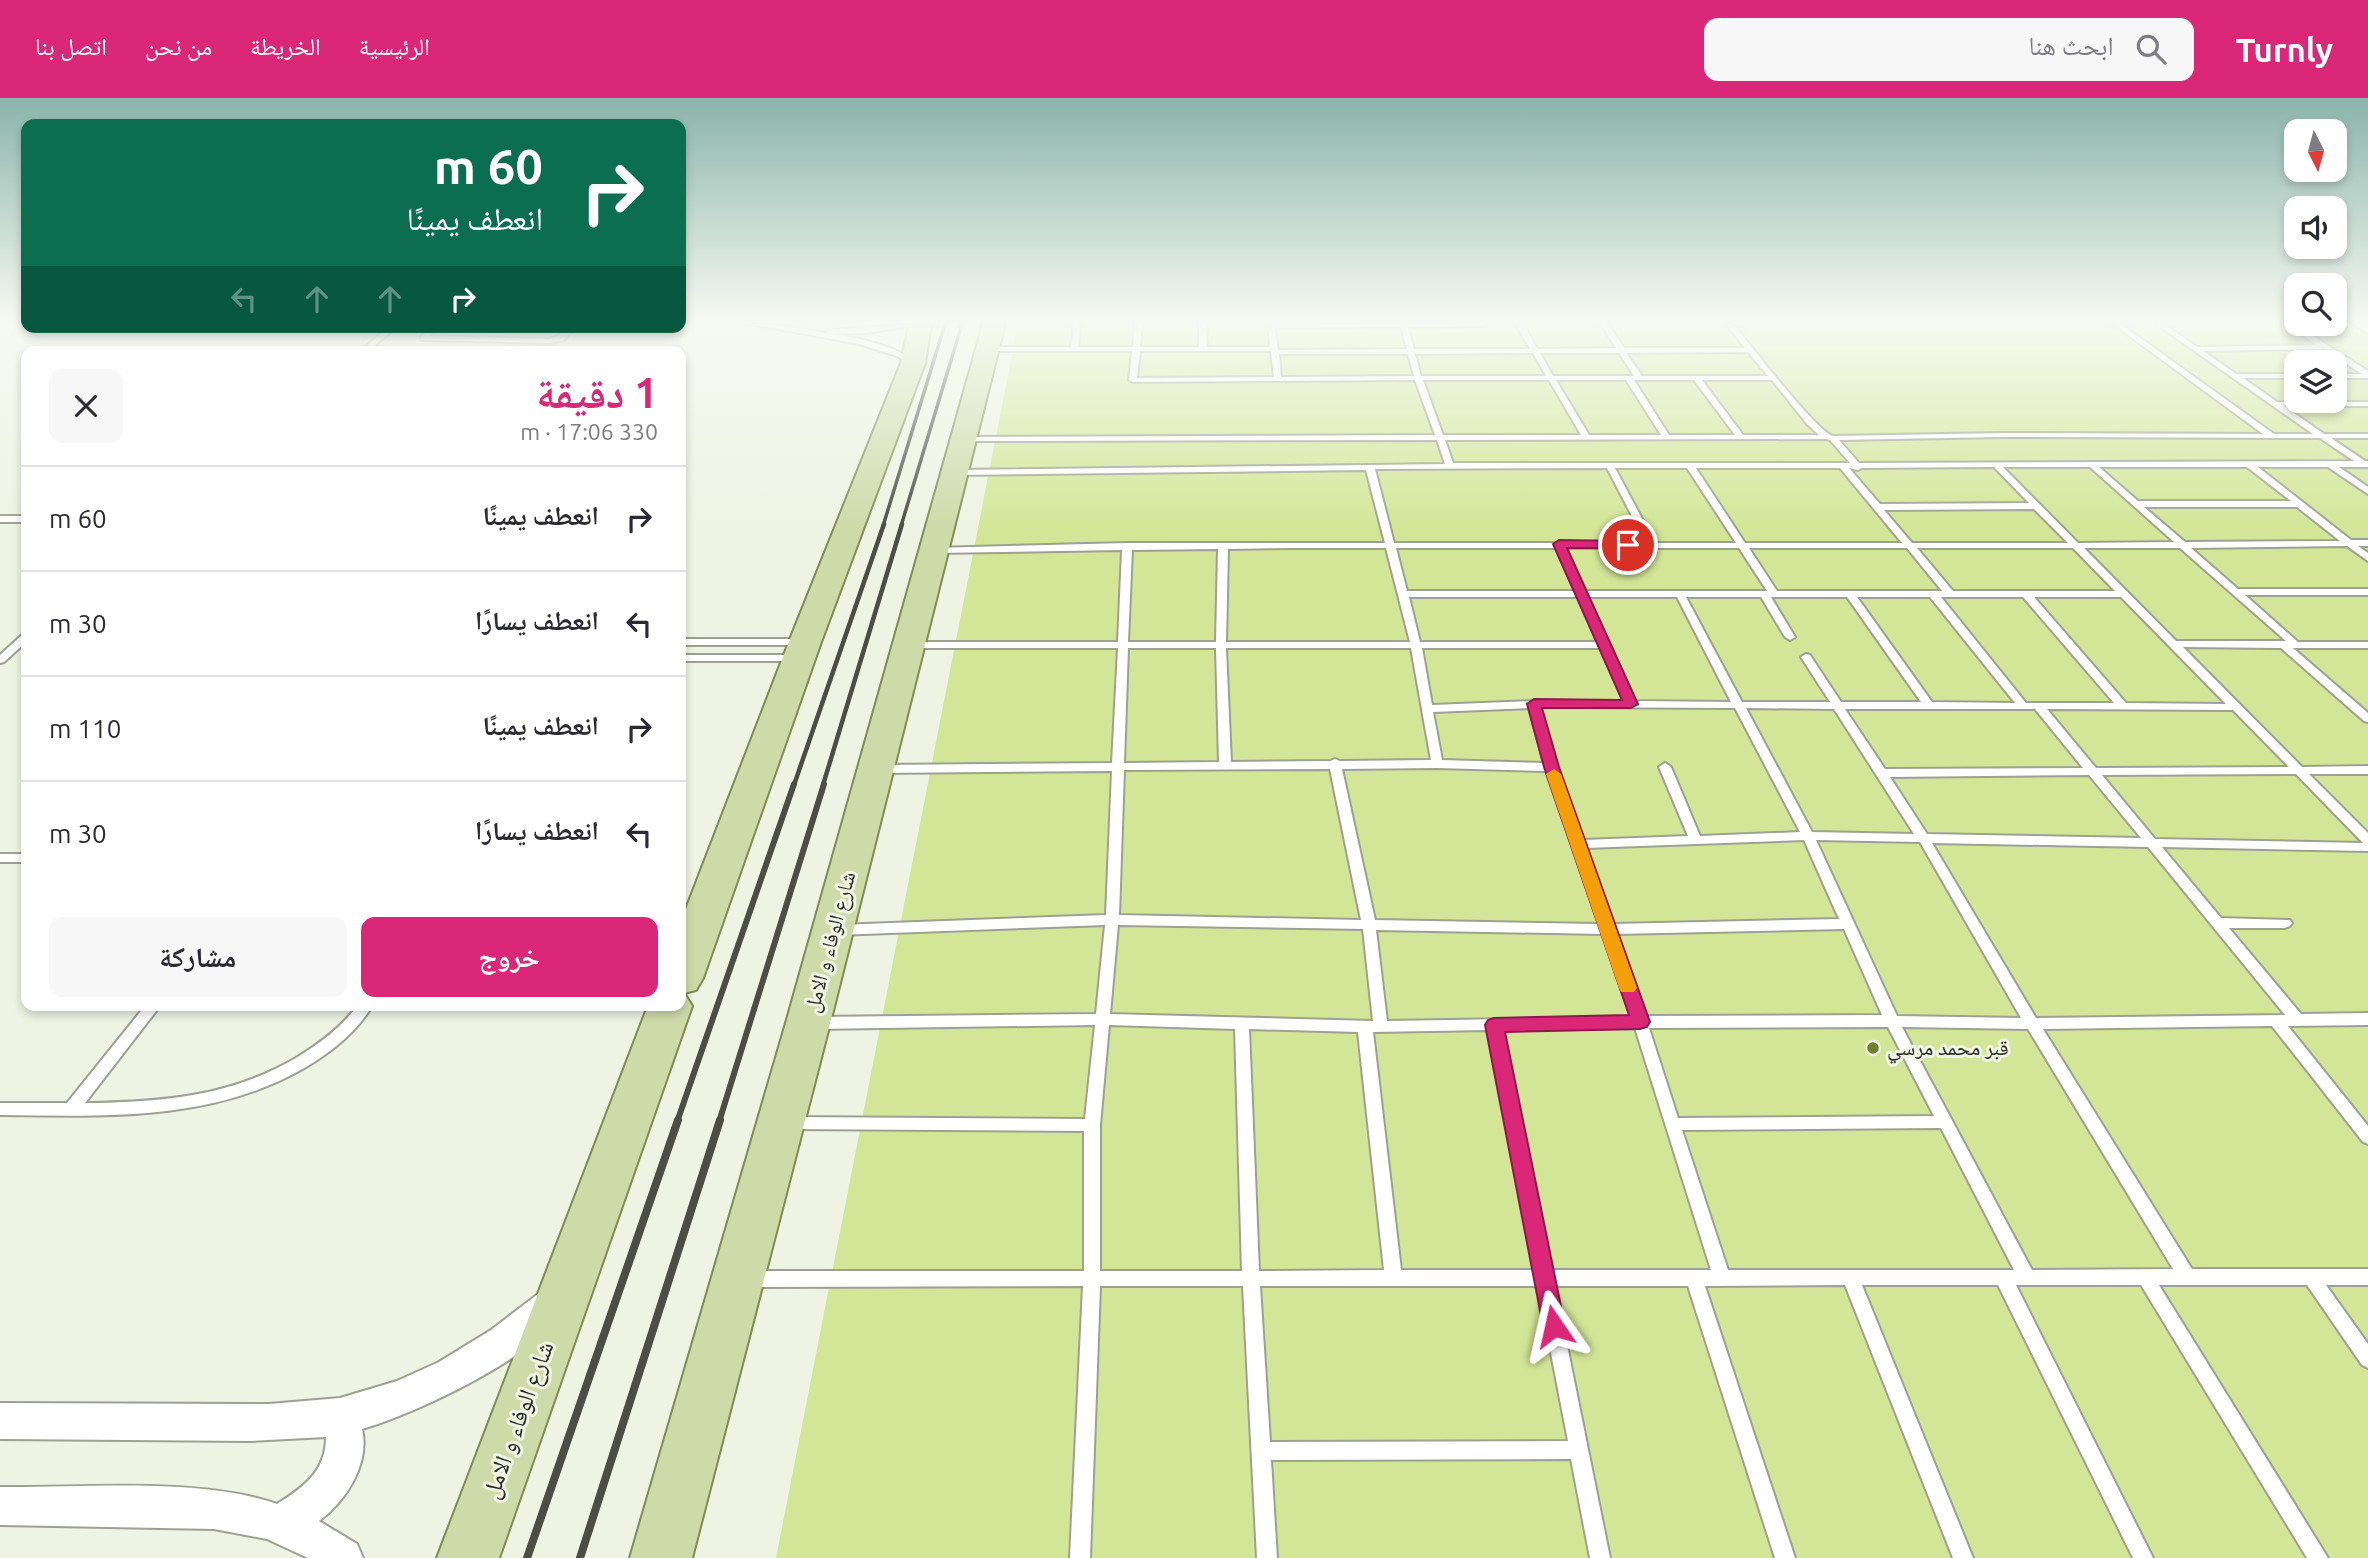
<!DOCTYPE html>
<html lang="ar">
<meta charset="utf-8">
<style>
body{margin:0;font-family:Ubuntu,"Noto Naskh Arabic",sans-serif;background:#f7f7f7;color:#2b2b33;direction:rtl;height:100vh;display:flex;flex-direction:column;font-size:26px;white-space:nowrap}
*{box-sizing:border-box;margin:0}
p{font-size:23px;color:#7c7c81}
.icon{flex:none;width:38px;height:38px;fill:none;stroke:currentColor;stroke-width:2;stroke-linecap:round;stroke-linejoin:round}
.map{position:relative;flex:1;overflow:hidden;direction:ltr}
.side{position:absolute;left:21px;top:248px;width:665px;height:665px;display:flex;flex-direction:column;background:#fff;border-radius:14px;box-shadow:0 4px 10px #0003;direction:rtl}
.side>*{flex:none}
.banner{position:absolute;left:21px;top:21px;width:665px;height:214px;border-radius:14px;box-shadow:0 4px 10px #0003;direction:rtl;background:#0b6e4f;color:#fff;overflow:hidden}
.needle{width:46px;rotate:174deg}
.fabs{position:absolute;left:2284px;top:21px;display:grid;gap:14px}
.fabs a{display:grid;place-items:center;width:63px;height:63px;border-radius:14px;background:#fff;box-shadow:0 4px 10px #0003;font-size:35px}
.pin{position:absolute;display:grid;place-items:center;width:60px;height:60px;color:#fff;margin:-30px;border:4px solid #fff;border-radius:50%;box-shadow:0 2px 7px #0007}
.me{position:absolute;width:77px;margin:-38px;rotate:349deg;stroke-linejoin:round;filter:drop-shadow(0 0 5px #0008)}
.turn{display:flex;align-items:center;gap:24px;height:147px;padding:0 28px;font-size:32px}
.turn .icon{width:91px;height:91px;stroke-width:2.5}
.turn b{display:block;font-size:49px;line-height:60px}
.lanes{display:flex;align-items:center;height:66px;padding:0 28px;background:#0003;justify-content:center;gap:35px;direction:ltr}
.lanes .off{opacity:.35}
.round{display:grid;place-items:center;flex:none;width:74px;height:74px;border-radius:14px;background:#f7f7f7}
.overview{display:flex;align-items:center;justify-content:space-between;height:119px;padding:0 28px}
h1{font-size:42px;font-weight:700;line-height:52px;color:#db2777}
.primary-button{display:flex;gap:14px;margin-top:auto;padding:14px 28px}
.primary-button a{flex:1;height:80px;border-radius:14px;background:#db2777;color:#fff;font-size:28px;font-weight:700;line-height:80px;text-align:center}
.primary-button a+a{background:#f7f7f7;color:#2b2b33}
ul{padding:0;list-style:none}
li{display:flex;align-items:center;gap:21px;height:105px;padding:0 28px;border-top:2px solid #e1e1e2}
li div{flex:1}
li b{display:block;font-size:26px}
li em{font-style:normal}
header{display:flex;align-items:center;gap:42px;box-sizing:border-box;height:98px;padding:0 35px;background:#db2777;color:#fff}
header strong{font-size:33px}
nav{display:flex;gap:38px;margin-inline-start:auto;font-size:24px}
.search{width:490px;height:63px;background:#f7f7f7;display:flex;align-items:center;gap:18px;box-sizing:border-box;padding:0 24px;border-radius:14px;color:#7c7c81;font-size:26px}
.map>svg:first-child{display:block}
.green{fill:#d3e697;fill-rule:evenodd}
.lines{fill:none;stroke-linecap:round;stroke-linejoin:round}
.service-casing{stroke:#9da192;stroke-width:4}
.minor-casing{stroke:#9da192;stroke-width:4}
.primary-casing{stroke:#808c55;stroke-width:4}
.service{fill:#fff;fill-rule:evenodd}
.minor{fill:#fff;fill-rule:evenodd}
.primary{fill:#cfdaa9;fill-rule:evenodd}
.rail-far3{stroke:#4c4e46;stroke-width:3.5}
.rail-far2{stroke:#4c4e46;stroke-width:4.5}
.rail-far1{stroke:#4c4e46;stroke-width:6}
.rail{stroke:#4c4e46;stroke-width:8}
.route{fill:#db2777;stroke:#8e194d;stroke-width:2}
.slow{fill:#f59e0b}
.poi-dot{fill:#70802e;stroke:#eef3e3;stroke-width:2.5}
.labels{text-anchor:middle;stroke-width:6;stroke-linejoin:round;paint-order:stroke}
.street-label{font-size:21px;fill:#292a24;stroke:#eef3e3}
.poi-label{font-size:21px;fill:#292a24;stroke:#eef3e3;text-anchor:start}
.near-street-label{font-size:24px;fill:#292a24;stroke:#eef3e3}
</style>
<header>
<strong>Turnly</strong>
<div class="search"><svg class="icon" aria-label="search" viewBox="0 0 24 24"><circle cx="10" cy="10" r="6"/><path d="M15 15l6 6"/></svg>ابحث هنا</div>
<nav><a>الرئيسية</a><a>الخريطة</a><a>من نحن</a><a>اتصل بنا</a></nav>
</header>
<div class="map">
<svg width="2368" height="1460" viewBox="0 0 2368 1460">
<rect width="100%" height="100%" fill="#eef3e3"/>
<path class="green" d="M1018 226H2368V1460H776ZM2296 264H2334V303H2296Z"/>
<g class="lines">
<defs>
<g id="service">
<path d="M751 226H771L826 235 829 232 920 226 867 235 834 236C862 241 894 247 917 265L910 267 897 258 859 246Z"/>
<path d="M1074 226H1081L1078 249H1133L1135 226H1142L1140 249H1199V226H1206L1207 249H1270L1268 226H1486L1483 228 1408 229 1414 251H1530L1516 226H1523L1537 251 1616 250 1601 226H1608L1624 250H1745L1726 226H1733C1749 245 1816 333 1833 338L2003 335 2263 336 2113 226H2121L2274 336H2313L2156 226H2164L2197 249 2317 247 2286 226H2294L2368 273V280H2334V276H2362L2324 251 2203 253 2236 276H2296V280H2243L2277 304H2368V308H2284L2324 336H2368V340H2331L2365 363H2368V369H2339L2368 389V396L2328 369H2258L2351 442H2368V448H2358L2368 455V463L2347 448 2191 450 2238 491H2368V497H2245L2298 544H2368V550H2293L2368 615V624L2364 623 2281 550 2183 549 2302 669 2368 668V676H2309L2368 735V753L2162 749 2221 820 2290 822 2292 825 2290 828 2285 830H2229L2301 916 2368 915V927L2288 928 2368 1028V1046L2363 1044 2272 928 2043 931 2192 1171H2368V1187H2326L2368 1246V1270L2362 1267 2307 1187H2159L2328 1460H2307L2141 1187H2016L2153 1460H2133L1998 1187H1862L1973 1460H1953L1845 1187 1705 1188 1795 1460H1775L1688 1188H1555L1610 1460H1590L1571 1361 1271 1362 1277 1460H1257L1243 1188H1100L1090 1460H1070L1083 1188 749 1189 743 1187 741 1181 743 1175 749 1173H1084V1033L788 1031 783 1030 780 1025 783 1020 788 1019 1085 1021 1095 927 815 931 810 929 808 925 810 921 815 919 1096 916 1105 827 837 837 832 835 830 832 832 829 837 827 1106 817 1112 673 878 675 872 671 878 667 1112 665 1118 550H909L904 547 909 544H1118L1122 452 935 455 932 454V450L1127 445H1385L1366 372 956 377 953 376V372L1445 366 1437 342 962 343 961 341 965 339 1435 337 1415 282 1133 284 1129 282 1132 253H988L984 251 988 249H1071ZM1401 229 1407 251 1278 252 1275 230ZM1140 253H1271L1274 279 1137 280ZM1748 254 1768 278H1642L1626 255ZM1533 255 1546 278H1421L1415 256ZM1540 255H1619L1634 278H1553ZM1279 256H1408L1414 278 1281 279ZM1423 282H1549L1581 337H1443ZM1556 282H1626L1661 337H1589ZM1634 282H1694L1735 337H1669ZM1702 282H1772L1807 326 1819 337H1743ZM2003 339 2320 340 2354 363 1859 365 1839 342ZM1445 342 1826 341 1830 342 1850 365H1453ZM1994 369 2029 405 1880 406 1849 370 1858 372 1862 370ZM2003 369H2090L2174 444 2078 445ZM2099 369H2247L2291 403H2138ZM1607 370 1646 445H1394L1375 371ZM1615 370H1687L1736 445H1655ZM1696 370H1840L1902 445H1745ZM2144 409H2297L2340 443 2185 444ZM2034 411 2068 445H1912L1884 412ZM1293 450H1386L1410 544H1226L1228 451ZM1396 450H1556L1575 493H1407ZM1566 450H1739L1767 493H1585ZM1749 450H1907L1942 493H1777ZM1917 450H2073L2115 493H1953ZM2084 450H2180L2286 543H2176ZM1218 451 1216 544H1128L1132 452ZM1409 499H1578L1598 544H1420ZM1588 499H1677L1731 604 1635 603ZM1686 499H1761L1785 539 1790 542 1795 539 1771 499H1847L1921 604H1841L1810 557 1806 556 1801 559 1830 604H1742ZM1857 499H1930L2015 605 1932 604ZM1941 499H2023L2114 605H2026ZM2034 499H2121L2226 606 2126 605ZM1128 550H1216L1219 664 1124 665ZM1226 550H1411L1431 662 1340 663 1335 661 1330 663 1231 664ZM1422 550H1601L1624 603H1534L1432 607ZM1540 609 1735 610 1800 734 1700 738 1671 669 1665 665 1659 669 1688 738 1583 742 1557 669ZM1529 610 1544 665 1442 662 1433 614ZM1746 610 1834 611 1914 736 1812 734ZM1845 611H2035L2083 670 1885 671ZM2047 611 2233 612 2289 669 2096 670ZM1437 670 1546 673 1599 826 1375 822 1342 671ZM1330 671 1361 822 1119 817 1124 672ZM2296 676 2363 745 2155 741 2102 677ZM2089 677 2141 740 1927 736 1890 679ZM1804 742 1839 821 1612 826 1585 750ZM1816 742 1920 744 2021 920 1897 918ZM1932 745 2148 749 2285 917 2036 920ZM1118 827 1363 831 1373 923 1110 916ZM1844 831 1882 917 1645 918 1616 836ZM1376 832 1603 836 1631 919 1387 923ZM1109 927 1235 931 1242 1173H1100V1027ZM1888 929 1934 1018 1678 1020 1649 930ZM1902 929 2028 931 2173 1171 2032 1172ZM1635 930 1711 1172H1552L1503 932ZM1249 931 1358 934 1384 1172 1259 1173ZM1489 932 1535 1172H1401L1373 934ZM1941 1030 2014 1172H1728L1682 1032ZM1260 1188H1538L1568 1343 1270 1344Z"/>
<polygon points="2353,226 2362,226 2368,230 2368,235"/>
<polygon points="389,229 397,229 367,254 359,254"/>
<polygon points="431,229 438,229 430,238 550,241 558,238 568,229 575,229 564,242 550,245 421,242 421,238"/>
<rect x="0" y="418" width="26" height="6"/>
<polygon points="26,536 26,544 4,564 0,565 0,557 22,537"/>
<polygon points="681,541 803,541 808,544 803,547 681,547"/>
<polygon points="681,557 799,557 804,560 799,563 681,563"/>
<rect x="0" y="756" width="26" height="8"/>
<path d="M145 908H160L85 1005C161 1004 229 999 296 960 319 946 341 930 357 908H372C357 934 331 954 306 969 212 1024 105 1018 0 1017V1005H67Z"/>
</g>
<path id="minor" d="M550 1191 562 1196 567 1207C546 1255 413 1317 362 1331 370 1366 346 1403 319 1423L357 1446 363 1460H308L267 1441 214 1431 0 1427V1389C83 1390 200 1379 277 1406 304 1389 326 1373 326 1339L251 1343 0 1341V1305L269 1306 340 1300 397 1283 439 1264 491 1232 538 1196Z"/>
<g id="primary">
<polygon points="909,226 931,226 925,265 821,544 703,880 696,892 684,895 692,908 499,1460 437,1460 648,908 681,908 681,824 789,544 901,265"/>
<polygon points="983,226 1005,226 830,925 692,1460 630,1460 786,925"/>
</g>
</defs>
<use href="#service" class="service-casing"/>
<use href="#minor" class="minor-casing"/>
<use href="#primary" class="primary-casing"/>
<use href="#service" class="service"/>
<use href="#minor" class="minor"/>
<use href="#primary" class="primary"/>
<g class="rail-far3">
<polyline points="883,428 945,226"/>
<polyline points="901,428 962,226"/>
</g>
<g class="rail-far2">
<polyline points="794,687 884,426"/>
<polyline points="823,687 902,426"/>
</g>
<g class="rail-far1">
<polyline points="677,1024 794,686"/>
<polyline points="719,1024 824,686"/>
</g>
<g class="rail">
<polyline points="527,1460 678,1022"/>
<polyline points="580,1460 720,1022"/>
</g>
</g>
<linearGradient id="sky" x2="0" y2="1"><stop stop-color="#8bb4ab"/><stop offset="0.52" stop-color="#f7faf2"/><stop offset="1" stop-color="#f7faf2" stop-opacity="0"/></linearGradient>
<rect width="2368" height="431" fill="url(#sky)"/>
<polygon class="route" points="1559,442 1628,443 1634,447 1628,450 1567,450 1638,606 1631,610 1542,610 1559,669 1650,924 1647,929 1640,931 1505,934 1565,1228 1562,1236 1554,1239 1546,1236 1543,1228 1485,927 1488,922 1494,920 1629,917 1544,669 1527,606 1534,601 1622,602 1553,446"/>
<polygon class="slow" points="1554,671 1561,676 1637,890 1634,894 1621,894 1619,890 1546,676"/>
<circle class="poi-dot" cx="1873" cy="950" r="7"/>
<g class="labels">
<g class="street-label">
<text transform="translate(830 844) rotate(-75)" y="7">شارع الوفاء و الامل</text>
</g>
<g class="poi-label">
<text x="1887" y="957">قبر محمد مرسي</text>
</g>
<g class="near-street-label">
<text transform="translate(518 1322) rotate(-70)" y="8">شارع الوفاء و الامل</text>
</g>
</g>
</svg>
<div class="fabs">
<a><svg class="needle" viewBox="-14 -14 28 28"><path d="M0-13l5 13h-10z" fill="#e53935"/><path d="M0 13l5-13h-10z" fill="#7c7c81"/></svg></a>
<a><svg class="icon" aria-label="sound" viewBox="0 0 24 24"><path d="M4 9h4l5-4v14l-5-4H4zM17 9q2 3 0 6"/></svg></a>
<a><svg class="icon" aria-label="search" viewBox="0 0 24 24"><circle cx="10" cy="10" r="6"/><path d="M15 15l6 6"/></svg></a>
<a><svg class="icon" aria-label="layers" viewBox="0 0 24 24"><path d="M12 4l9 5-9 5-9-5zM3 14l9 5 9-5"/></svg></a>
</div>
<div class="pin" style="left:1628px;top:447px;background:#d93025"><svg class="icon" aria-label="arrive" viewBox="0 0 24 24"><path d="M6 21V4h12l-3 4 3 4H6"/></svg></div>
<svg class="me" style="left:1554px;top:1228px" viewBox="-20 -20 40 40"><path d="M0-17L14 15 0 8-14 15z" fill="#db2777" stroke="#fff" stroke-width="4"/></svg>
<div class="banner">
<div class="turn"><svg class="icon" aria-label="right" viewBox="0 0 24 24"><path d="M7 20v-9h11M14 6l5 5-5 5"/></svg><div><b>60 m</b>انعطف يمينًا</div></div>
<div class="lanes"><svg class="icon off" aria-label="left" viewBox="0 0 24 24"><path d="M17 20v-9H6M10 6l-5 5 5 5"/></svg><svg class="icon off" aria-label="ahead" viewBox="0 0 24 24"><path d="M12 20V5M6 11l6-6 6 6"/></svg><svg class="icon off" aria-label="ahead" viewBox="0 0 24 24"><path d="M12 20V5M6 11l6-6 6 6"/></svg><svg class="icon" aria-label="right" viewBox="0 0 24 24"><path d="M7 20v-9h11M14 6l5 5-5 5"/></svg></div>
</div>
<section class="side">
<div class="overview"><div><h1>1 دقيقة</h1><p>330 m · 17:06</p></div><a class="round"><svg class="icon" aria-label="close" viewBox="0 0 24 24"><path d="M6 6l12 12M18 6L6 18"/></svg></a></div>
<ul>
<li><svg class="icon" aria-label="right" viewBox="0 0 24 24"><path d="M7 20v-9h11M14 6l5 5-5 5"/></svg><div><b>انعطف يمينًا</b></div><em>60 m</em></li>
<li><svg class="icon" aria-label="left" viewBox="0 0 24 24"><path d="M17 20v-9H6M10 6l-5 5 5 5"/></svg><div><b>انعطف يسارًا</b></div><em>30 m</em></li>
<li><svg class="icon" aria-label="right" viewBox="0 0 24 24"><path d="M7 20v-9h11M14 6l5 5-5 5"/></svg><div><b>انعطف يمينًا</b></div><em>110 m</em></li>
<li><svg class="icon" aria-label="left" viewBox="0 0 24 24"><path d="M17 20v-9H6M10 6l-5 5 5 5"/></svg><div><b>انعطف يسارًا</b></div><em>30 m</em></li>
</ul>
<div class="primary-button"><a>خروج</a><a>مشاركة</a></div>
</section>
</div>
